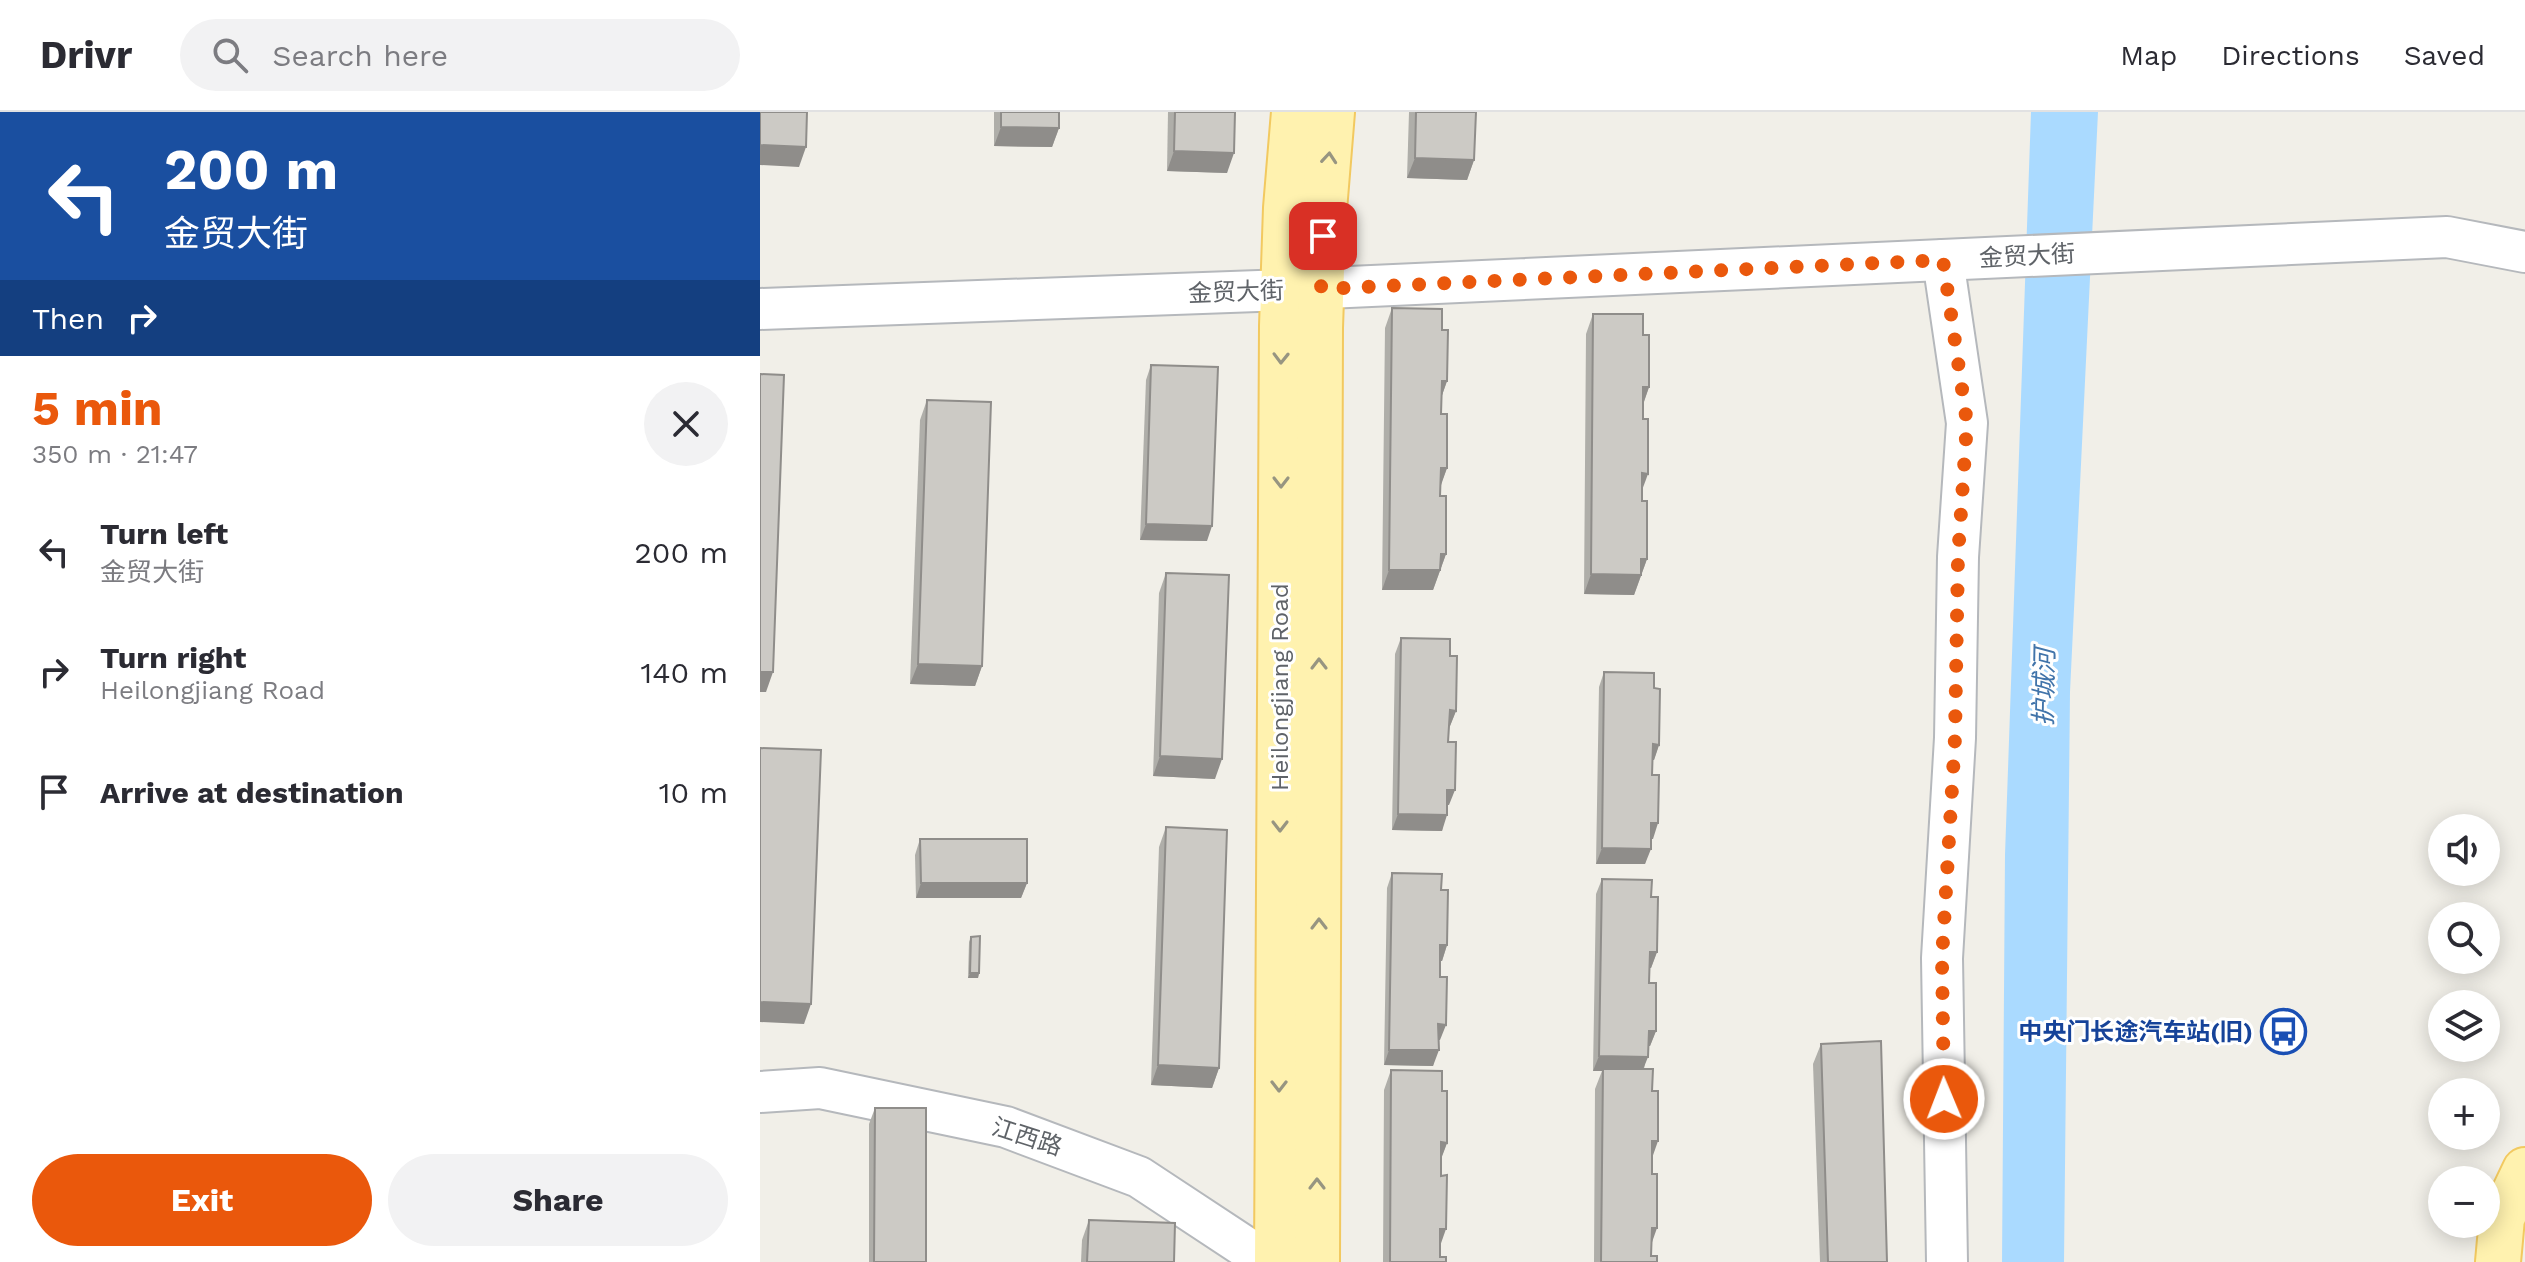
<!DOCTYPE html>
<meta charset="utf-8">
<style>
body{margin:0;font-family:"Work Sans","Noto Sans SC",sans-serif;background:#f2f2f3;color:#2b2b33;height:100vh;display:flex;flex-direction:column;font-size:30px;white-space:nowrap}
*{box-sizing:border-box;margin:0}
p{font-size:26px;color:#7c7c81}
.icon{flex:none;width:44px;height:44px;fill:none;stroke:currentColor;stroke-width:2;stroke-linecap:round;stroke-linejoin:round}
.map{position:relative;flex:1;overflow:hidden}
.side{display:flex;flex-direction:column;background:#fff;width:760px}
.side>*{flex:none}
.guide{background:#1a4fa0;color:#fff;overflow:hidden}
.controls{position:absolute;left:1668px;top:702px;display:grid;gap:16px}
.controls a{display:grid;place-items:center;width:72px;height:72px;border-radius:50%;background:#fff;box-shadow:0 4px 20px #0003;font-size:40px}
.pin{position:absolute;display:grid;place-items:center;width:68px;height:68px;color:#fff;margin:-34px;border-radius:16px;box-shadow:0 4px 12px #0006}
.me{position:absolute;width:88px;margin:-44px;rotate:359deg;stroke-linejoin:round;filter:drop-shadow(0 0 6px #0008)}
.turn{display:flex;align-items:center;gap:28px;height:168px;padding:0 32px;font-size:36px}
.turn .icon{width:104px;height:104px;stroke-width:2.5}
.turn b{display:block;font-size:56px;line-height:68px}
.then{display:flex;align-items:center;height:76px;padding:0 32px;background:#0003;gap:16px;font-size:30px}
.round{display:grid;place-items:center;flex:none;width:84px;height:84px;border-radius:42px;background:#f2f2f3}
.headline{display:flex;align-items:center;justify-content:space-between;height:136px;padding:0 32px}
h1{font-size:48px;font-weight:700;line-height:60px;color:#ea580c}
.cta{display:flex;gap:16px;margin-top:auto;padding:16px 32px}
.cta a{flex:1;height:92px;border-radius:48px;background:#ea580c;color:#fff;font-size:32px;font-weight:700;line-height:92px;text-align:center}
.cta a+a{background:#f2f2f3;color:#2b2b33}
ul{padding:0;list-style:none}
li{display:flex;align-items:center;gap:24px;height:120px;padding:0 32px}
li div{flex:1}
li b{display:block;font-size:30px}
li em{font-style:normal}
header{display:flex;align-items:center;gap:48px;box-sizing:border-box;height:112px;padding:0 40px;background:#fff;border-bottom:2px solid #e1e1e2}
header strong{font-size:38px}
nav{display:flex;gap:44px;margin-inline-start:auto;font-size:28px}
.search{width:560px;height:72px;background:#f2f2f3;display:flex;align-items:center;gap:20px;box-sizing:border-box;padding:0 28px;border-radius:44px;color:#7c7c81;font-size:30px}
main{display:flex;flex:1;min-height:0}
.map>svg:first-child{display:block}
.water{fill:#aadaff}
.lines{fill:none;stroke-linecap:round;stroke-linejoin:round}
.minor-casing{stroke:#b5b8bc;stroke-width:44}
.major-casing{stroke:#f2c960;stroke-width:48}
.minor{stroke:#fff;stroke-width:40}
.major{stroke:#fff2af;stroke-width:44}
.wall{fill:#afaea9}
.shaded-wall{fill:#8f8d8a}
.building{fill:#cccac5;stroke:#8f8d8a;stroke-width:2}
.oneway{stroke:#979581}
.route{stroke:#ea580c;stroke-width:14;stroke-dasharray:0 25.2}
.labels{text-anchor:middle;stroke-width:6;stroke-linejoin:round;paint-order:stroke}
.street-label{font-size:24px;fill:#5f6368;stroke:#fff}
.transit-label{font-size:24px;font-weight:bold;fill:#164399;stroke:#fff;text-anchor:end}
.water-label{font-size:26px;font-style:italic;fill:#4174aa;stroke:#fff}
</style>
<header>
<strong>Drivr</strong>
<div class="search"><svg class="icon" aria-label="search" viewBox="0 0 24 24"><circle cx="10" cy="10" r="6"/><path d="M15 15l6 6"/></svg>Search here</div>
<nav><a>Map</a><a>Directions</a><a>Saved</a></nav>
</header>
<main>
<section class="side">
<div class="guide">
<div class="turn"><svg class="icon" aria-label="left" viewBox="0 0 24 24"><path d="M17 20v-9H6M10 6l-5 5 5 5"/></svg><div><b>200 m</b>金贸大街</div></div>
<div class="then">Then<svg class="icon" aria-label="right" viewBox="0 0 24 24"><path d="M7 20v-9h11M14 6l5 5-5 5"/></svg></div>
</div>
<div class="headline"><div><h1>5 min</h1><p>350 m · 21:47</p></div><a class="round"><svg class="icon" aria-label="close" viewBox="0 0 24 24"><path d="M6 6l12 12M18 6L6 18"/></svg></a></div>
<ul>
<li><svg class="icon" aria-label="left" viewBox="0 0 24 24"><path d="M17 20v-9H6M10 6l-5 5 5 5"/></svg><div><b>Turn left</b><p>金贸大街</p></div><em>200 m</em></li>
<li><svg class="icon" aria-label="right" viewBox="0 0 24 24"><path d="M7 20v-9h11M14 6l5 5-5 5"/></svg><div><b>Turn right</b><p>Heilongjiang Road</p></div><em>140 m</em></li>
<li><svg class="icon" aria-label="arrive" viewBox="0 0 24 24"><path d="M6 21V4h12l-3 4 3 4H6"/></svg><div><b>Arrive at destination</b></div><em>10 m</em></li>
</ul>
<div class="cta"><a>Exit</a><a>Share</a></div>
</section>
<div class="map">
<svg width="1765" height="1150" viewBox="0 0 1765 1150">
<rect width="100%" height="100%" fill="#f1efe8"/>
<polygon class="water" points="1271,0 1338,0 1310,580 1304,1150 1242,1150 1245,743"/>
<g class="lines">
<defs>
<g id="minor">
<polyline points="1183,148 1207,311 1198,445 1195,626 1182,846 1187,1150"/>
<polyline points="0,197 523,178 1687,125 1765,140"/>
<polyline points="0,980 60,976 246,1015 379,1065 508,1150"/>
</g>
<g id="major">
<polyline points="517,1150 522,214 526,96 534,0"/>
<polyline points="557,1150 560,216 564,98 572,0"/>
<polyline points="1738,1150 1742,1106 1765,1058"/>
</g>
</defs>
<use href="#minor" class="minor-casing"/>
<use href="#major" class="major-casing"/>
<use href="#minor" class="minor"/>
<use href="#major" class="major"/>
</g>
<g class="wall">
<polygon points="234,0 299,0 299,16 292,35 234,34"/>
<polygon points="408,0 475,0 467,61 407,59"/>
<polygon points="649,0 716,0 714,48 707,68 647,66"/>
<polygon points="632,196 682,218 687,269 681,286 681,302 687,356 680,374 680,384 686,442 673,478 622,478 625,216"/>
<polygon points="833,202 883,223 889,275 883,293 882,389 887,447 874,483 824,482 826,222"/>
<polygon points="391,253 447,429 380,428 386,268"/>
<polygon points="167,288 222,554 215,574 150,572 160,308"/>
<polygon points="406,461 455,667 393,664 399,481"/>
<polygon points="641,526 690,544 696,599 690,614 689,614 689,693 687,693 682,719 632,718 635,542"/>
<polygon points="844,560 894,576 899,633 894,648 892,648 893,727 891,727 885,752 836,752 839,575"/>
<polygon points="406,715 459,956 452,976 391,973 399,735"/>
<polygon points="160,727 267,771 261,786 156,786 155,743"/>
<polygon points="632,761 681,778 687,833 682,849 680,849 680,928 679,928 673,954 624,953 627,776"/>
<polygon points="842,767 891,785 897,840 891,856 890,856 889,871 896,919 890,934 888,934 884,957 892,1047 891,1144 897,1150 834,1150 835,977 842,959 833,959 836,782"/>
<polygon points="211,825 219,861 218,866 208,866 209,830"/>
<polygon points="1061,932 1127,1150 1060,1150 1053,952"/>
<polygon points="631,958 682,979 687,1031 681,1046 680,1145 686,1150 623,1150 624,978"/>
<polygon points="115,996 166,1150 109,1150 109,1012"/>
<polygon points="329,1108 414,1150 321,1150 322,1128"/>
</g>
<g class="shaded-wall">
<polygon points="241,15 299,16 292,35 234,34"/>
<polygon points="0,33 46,35 39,55 0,53"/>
<polygon points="414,39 474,41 467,61 407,59"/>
<polygon points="655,46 714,48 707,68 647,66"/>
<polygon points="682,269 687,269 680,289"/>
<polygon points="883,275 889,275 882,295"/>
<polygon points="681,356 687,356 680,376"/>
<polygon points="882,361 888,362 881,381"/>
<polygon points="386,412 452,414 447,429 380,428"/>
<polygon points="681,442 686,442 673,478 622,478 629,458"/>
<polygon points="881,447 887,447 874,483 824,482 831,462"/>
<polygon points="158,552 222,554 215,574 150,572"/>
<polygon points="0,560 13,560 6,580 0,580"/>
<polygon points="690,598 696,599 690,614 684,614"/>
<polygon points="893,632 899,633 894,648 887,648"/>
<polygon points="400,644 462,647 455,667 393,664"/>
<polygon points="687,678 695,678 689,693 682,693"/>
<polygon points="638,702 687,703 682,719 632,718"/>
<polygon points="891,711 898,711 893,727 886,727"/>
<polygon points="842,736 891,737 885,752 836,752"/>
<polygon points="161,771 267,771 261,786 156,786"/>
<polygon points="680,833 687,833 682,849 675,849"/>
<polygon points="890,840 897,840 891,856 884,856"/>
<polygon points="210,861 219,861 218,866 208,866"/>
<polygon points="0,890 51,892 44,912 0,910"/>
<polygon points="678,912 686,913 680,928 673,928"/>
<polygon points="889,919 896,919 890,934 883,934"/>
<polygon points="629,938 679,938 673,954 624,953"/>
<polygon points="839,944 888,945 882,960 843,957 842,959 833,959"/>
<polygon points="398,953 459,956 452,976 391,973"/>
<polygon points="892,1029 898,1029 891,1049"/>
<polygon points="681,1030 687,1031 680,1050"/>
<polygon points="892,1116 897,1116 890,1136"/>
<polygon points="680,1117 686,1117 679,1137"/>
</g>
<g class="building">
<polygon points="0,0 47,0 46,35 0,33"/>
<polygon points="241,0 299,0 299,16 241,15"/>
<polygon points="415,0 475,0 474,41 414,39"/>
<polygon points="656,0 716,0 714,48 655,46"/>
<polygon points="632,196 682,197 682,218 688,218 687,269 682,269 681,302 687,302 687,356 681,356 680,384 686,384 686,442 681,442 680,458 629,458"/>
<polygon points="833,202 883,202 883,223 889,223 889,275 883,275 883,307 888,307 888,362 882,361 882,389 887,389 887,447 881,447 881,463 831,462"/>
<polygon points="391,253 458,255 452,414 386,412"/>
<polygon points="0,262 24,263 13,560 0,560"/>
<polygon points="167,288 231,290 222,554 158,552"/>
<polygon points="406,461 469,463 462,647 400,644"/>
<polygon points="641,526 690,527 690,544 697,544 696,599 690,598 688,630 696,630 695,678 687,678 687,703 638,702"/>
<polygon points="844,560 894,561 894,576 900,577 899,633 893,632 892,663 899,663 898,711 891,711 891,737 842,736"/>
<polygon points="0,636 61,638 51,892 0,890"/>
<polygon points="406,715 467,718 459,956 398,953"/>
<polygon points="160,727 267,727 267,771 161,771"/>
<polygon points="632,761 682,762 681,778 688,778 687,833 680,833 680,865 687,865 686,913 678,912 679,938 629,938"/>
<polygon points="842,767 892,768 891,785 898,785 897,840 890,840 889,871 896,871 896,919 889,919 888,945 839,944"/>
<polygon points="220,824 219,861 210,861 211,825"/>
<polygon points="1121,929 1127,1150 1068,1150 1061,932"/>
<polygon points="843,957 893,957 892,979 898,979 898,1029 892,1029 892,1062 897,1062 897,1116 892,1116 891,1144 897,1144 897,1150 841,1150"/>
<polygon points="631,958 682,959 682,979 687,979 687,1031 681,1030 681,1064 687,1063 686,1117 680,1117 680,1145 686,1145 686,1150 630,1150"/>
<polygon points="115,996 166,996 166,1150 114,1150"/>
<polygon points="329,1108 415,1111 414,1150 327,1150"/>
</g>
<defs><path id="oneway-chevron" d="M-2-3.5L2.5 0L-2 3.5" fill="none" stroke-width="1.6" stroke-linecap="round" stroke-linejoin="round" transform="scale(2)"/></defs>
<g class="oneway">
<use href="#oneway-chevron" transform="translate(569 46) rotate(-85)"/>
<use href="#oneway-chevron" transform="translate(521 246) rotate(91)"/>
<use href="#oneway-chevron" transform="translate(521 370) rotate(90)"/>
<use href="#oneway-chevron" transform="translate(559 552) rotate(-90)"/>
<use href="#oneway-chevron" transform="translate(520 714) rotate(90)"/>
<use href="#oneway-chevron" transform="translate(559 812) rotate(-90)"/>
<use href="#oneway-chevron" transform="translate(519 974) rotate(90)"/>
<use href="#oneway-chevron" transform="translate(557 1072) rotate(-90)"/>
</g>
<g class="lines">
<polyline class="route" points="563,124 561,177 1183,148 1207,311 1198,445 1195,626 1182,846 1184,987"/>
</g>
<defs>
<symbol id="bus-ring" viewBox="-11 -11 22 22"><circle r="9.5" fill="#fff" stroke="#1a4fb4" stroke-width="1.5"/><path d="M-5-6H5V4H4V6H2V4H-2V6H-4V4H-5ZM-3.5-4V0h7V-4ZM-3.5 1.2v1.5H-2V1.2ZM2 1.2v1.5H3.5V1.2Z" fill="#1a4fb4"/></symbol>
</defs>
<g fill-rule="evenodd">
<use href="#bus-ring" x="1498" y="894" width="51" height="51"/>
</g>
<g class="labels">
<g class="street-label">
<text transform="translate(1267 144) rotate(-3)" y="8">金贸大街</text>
<text transform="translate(476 180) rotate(-2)" y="8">金贸大街</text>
<text transform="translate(520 575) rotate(-90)" y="8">Heilongjiang Road</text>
<text transform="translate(267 1025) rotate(18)" y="8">江西路</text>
</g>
<g class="transit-label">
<text x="1493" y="928">中央门长途汽车站(旧)</text>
</g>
<g class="water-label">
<text transform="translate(1284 575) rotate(-89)" y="9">护城河</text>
</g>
</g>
</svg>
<div class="controls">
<a><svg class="icon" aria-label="sound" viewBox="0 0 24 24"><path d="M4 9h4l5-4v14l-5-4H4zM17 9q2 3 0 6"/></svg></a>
<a><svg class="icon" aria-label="search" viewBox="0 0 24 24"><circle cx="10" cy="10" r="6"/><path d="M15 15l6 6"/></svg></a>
<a><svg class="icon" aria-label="layers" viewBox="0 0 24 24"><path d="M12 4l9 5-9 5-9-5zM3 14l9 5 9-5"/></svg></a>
<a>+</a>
<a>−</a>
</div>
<div class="pin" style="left:563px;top:124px;background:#d93025"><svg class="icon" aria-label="arrive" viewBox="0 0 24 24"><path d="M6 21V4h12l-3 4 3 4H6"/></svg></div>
<svg class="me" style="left:1184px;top:987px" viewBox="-20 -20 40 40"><circle r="17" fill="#ea580c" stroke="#fff" stroke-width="3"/><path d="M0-11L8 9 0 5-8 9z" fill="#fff"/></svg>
</div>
</main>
